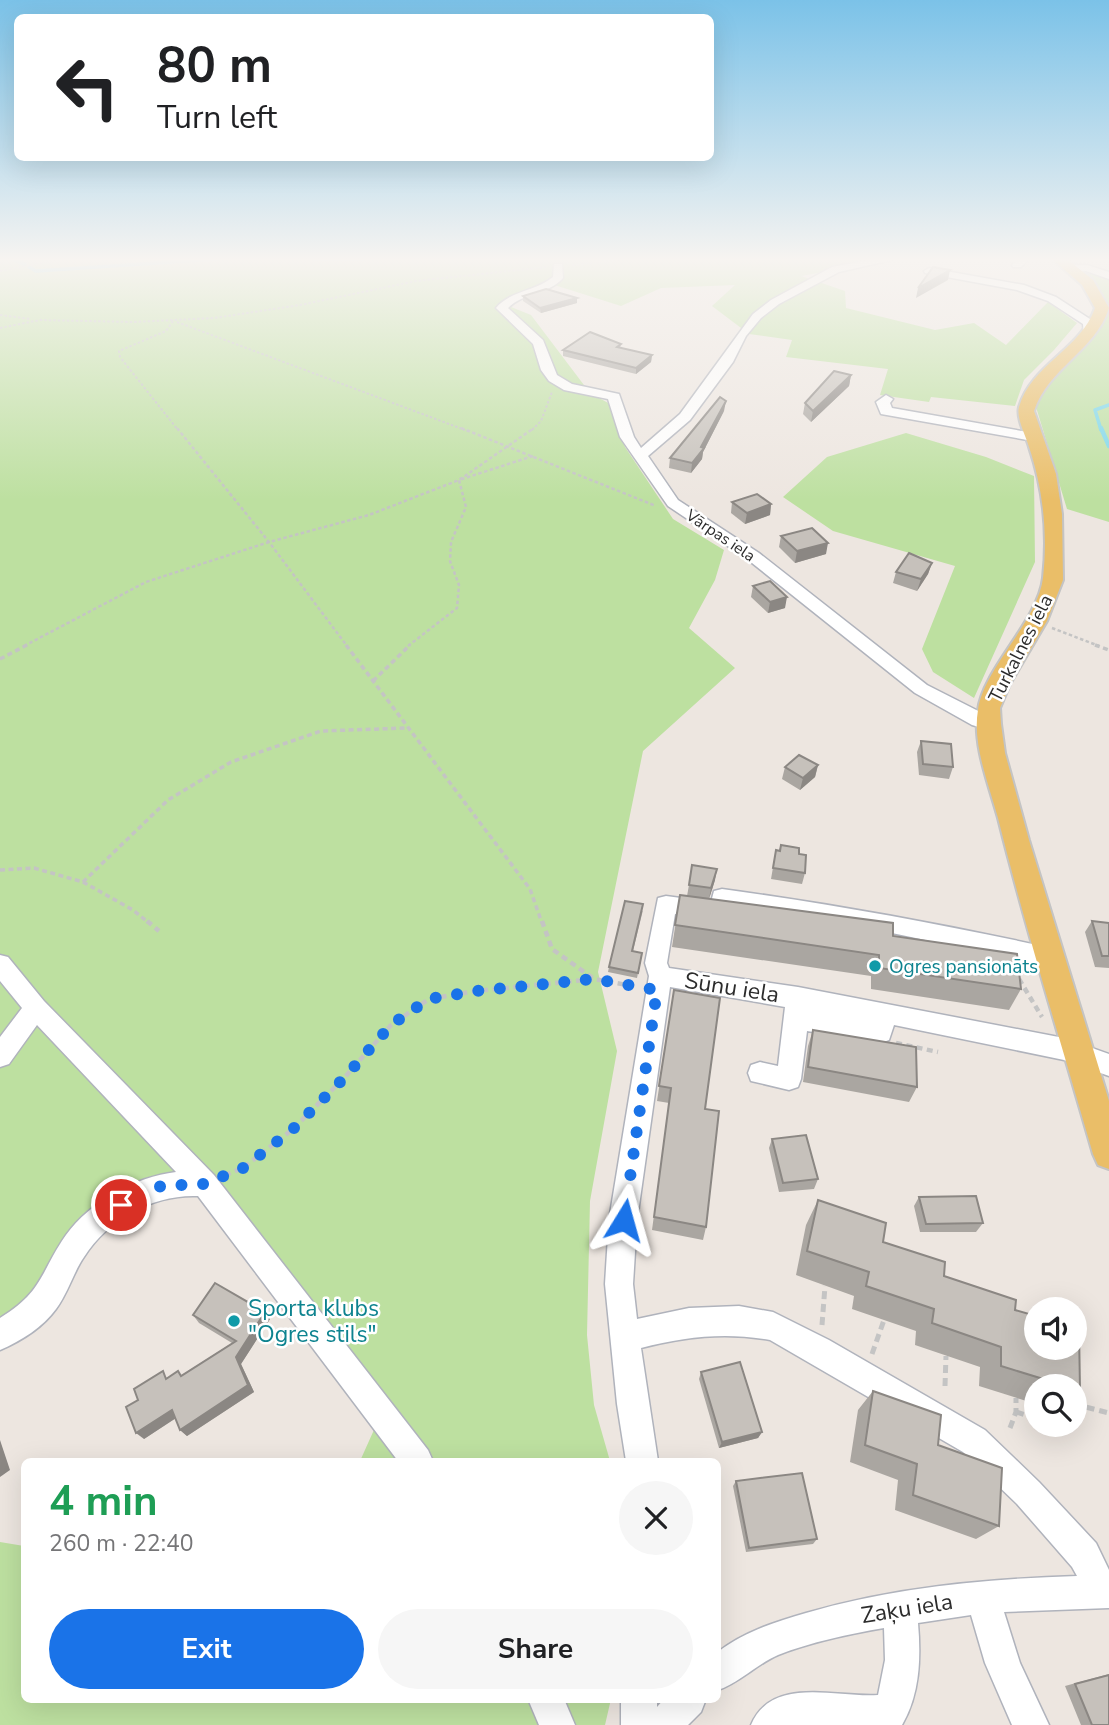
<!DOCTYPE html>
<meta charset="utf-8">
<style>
body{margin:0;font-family:"Nunito Sans",sans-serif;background:#f6f6f6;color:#202124;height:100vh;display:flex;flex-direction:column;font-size:26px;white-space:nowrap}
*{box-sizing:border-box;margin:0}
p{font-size:23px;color:#757577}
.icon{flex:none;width:38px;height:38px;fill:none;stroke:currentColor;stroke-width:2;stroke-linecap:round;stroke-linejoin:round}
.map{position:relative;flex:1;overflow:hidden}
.drawer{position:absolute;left:21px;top:1458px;width:700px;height:245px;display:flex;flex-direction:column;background:#fff;border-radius:10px;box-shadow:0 7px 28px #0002}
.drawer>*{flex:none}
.banner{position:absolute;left:14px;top:14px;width:700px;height:147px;border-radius:10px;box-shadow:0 7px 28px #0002;background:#fff;color:#202124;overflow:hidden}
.tools{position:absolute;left:1024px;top:1297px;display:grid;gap:14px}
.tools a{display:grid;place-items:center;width:63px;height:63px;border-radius:50%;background:#fff;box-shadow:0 7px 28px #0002;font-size:35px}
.pin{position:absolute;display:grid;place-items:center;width:60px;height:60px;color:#fff;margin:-30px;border:4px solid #fff;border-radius:50%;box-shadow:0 2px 7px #0007}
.me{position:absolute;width:77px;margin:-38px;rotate:8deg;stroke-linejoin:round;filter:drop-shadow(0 0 5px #0008)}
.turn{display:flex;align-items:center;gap:24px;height:147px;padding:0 28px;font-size:32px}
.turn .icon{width:91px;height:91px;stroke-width:2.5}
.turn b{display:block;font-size:49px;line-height:60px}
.round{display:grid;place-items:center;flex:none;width:74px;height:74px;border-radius:37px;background:#f6f6f6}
.head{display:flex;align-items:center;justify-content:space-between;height:119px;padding:0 28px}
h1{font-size:42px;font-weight:700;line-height:52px;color:#1e9e55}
.cta{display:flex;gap:14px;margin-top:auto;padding:14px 28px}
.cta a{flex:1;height:80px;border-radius:42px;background:#1a73e8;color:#fff;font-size:28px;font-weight:700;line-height:80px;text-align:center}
.cta a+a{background:#f6f6f6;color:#202124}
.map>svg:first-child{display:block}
.green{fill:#bde0a0}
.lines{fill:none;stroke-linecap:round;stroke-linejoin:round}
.stream-far1{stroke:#79d7e9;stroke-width:3.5}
.stream{stroke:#79d7e9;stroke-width:4.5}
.minor-casing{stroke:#b0b3bc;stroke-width:3}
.major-casing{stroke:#c4c4c4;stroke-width:4}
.path-far4{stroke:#c4c4c4;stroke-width:2;stroke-dasharray:2.5 2;stroke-linecap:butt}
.path-far3{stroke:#c4c4c4;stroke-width:2.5;stroke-dasharray:3.5 2.5;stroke-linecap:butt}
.path-far2{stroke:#c4c4c4;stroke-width:3.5;stroke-dasharray:5 3.5;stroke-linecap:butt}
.path-far1{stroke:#c4c4c4;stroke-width:4.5;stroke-dasharray:6 4.5;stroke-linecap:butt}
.path{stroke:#c4c4c4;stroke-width:5;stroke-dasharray:8 5;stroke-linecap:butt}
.minor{fill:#fff;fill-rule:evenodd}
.major{fill:#eabe68;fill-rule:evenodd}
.wall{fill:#aaa6a1}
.shaded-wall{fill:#8b8783}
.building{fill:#c6c1bb;stroke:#8b8783;stroke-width:2}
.route{stroke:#1a73e8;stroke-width:12;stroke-dasharray:0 21.6}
.culture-dot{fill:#0f9aa8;stroke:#fff;stroke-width:2.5}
.labels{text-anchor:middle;stroke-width:5;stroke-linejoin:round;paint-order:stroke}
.far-street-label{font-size:16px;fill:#2c2c2c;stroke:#fff}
.street-label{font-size:19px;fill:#2c2c2c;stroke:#fff}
.culture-label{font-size:19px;fill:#0d838f;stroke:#fff;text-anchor:start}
.near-street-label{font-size:23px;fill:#2c2c2c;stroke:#fff}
.near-culture-label{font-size:23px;fill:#0d838f;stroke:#fff;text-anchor:start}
</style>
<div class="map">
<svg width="1109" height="1725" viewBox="0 0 1109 1725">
<rect width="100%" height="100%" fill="#ede6e0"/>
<g class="green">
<polygon points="0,259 873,259 845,263 829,271 801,276 845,291 846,308 935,330 974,323 1006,345 1048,302 1077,323 1054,350 1024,380 1015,406 931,397 929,402 880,395 888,369 786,357 792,340 749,334 712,306 735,285 661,288 621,306 545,282 504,304 531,315 590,393 610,404 625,447 673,519 724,550 715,580 689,628 735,668 643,751 598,972 617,1051 590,1201 587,1335 594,1405 610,1461 360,1461 382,1412 205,1184 140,1195 0,1335"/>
<polygon points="1063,259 1109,280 1109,522 1067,509 1036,407 1044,384 1106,313 1095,287"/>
<polygon points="906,433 986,457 1034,476 1035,562 974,698 933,672 922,649 955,566 833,531 783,497 827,457"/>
<polygon points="0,1542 24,1546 24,1699 611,1699 605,1725 0,1725"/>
</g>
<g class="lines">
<g class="stream-far1">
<polyline points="11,259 25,264"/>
<polyline points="315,259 363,259"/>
<polyline points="29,267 36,271 217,259"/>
<polyline points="1101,430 1095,410 1109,405"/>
</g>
<polyline class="stream" points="1101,428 1109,446"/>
<defs>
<g id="minor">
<path d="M875 259H896L839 272 779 304 761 318 746 336 733 362 690 420 648 456 678 500 759 553 927 685 996 720 998 724 996 728 989 730 972 725 915 693 747 559 668 506 620 437 608 399 564 390 549 381 541 370 533 344 496 308C511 290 535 292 553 277L554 264H562L563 278C548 295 524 292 508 308L543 340 557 375 572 384 619 394 634 437 641 448 680 414 753 314 771 300 832 267Z"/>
<polygon points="1018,259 1029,259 1021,267 1013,267 1012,265"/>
<polygon points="1070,265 1087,265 1109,272 1109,279 1086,271 1066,270 1065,268"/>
<polygon points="929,268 1024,285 1056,297 1093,321 1094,333 1084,336 1083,324 1048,301 1017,290 925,273 924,271"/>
<polygon points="886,395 893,399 890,403 892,408 1033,433 1040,437 1033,441 881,414 876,402"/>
<path d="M722 889C833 904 942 924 1051 948L1059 950 1062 957 1059 964 1051 966 887 932 732 907 729 918 721 921 675 914 667 963 669 968 798 987 1064 1038 1109 1054V1076L1064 1060 894 1025 889 1040 881 1043 807 1031 801 1079 798 1087 789 1090 751 1081 748 1073 751 1065 760 1062 778 1066 785 1007 670 987 637 1220 633 1284 637 1319 689 1308 739 1306 773 1312 829 1340 985 1430 1039 1482 1096 1543 1109 1570V1608L1004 1612 1020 1663 1049 1725H1012L985 1663 971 1615 918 1623C921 1658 920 1694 902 1725H751C772 1675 836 1698 878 1695L885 1660 884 1628C849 1634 811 1642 778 1655 757 1664 739 1683 718 1690V1652C743 1632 775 1622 806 1613 894 1587 984 1579 1077 1576L1072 1567 1017 1504 963 1452 770 1340C724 1332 685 1337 641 1348L658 1461H626L617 1404 605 1284 609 1220 649 976 645 963 658 898 666 896 711 902 714 891Z"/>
<path d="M0 955 8 957 44 1001 214 1175 428 1450 433 1461H398L198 1196C154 1194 108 1219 84 1257 73 1273 68 1293 56 1309 43 1327 21 1341 0 1350V1318C44 1291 40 1272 66 1235 90 1202 135 1177 176 1172L37 1025 9 1064 0 1067V1037L22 1008 0 981Z"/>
<polygon points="528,1699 564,1699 575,1725 539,1725"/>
<polygon points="621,1699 657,1699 657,1707 664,1699 706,1699 701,1712 688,1725 621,1725"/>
</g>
<path id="major" d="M1052 259H1067L1093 280 1109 308C1095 351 1048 368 1034 411L1056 474 1062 514 1063 580 1047 621 1010 684 1000 708 1001 724 1005 753 1029 840 1109 1101V1169L1098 1165 1093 1154C1061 1042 1026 931 998 818 989 785 972 744 978 710 983 669 1038 621 1043 578 1048 534 1043 488 1029 447 1026 436 1016 418 1019 407 1031 365 1081 349 1095 308L1082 285Z"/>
</defs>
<use href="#minor" class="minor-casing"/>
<use href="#major" class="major-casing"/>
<g class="path-far4">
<polyline points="572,265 625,259"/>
<polyline points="0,271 61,259"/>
<polyline points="0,315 31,319"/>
<polyline points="173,321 166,331 119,351 120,357 178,430"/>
<polyline points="177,322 465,430"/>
<polyline points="0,328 40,320 133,322 214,318 300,305 416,281 546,267"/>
<polyline points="532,430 541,421 552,392"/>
</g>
<g class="path-far3">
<polyline points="177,428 269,542 347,646"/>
<polyline points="461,428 656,506"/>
<polyline points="1052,628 1099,646"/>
<polyline points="24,646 146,582 269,542 369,515 459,480 534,428"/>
<polyline points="408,646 457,608 459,585 450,561 451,542 466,507 459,480 533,456"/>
</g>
<g class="path-far2">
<polyline points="346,645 530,889 542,923"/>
<polyline points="1095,645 1109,650"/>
<polyline points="0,659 27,645"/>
<polyline points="373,681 410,645"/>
<polyline points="0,870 34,868 83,882 168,800 231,762 321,731 406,728"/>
<polyline points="83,882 133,910 149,923"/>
</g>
<g class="path-far1">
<polyline points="147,921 159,931"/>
<polyline points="542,921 552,949 594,979"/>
<polyline points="1019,979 1042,1017"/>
<polyline points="896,1043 938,1052"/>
<polyline points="225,1175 243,1168 293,1129 345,1077 391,1025 429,999 476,991 594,979 638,987"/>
</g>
<g class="path">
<polyline points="822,1325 825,1286"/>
<polyline points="872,1354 884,1320"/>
<polyline points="945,1386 946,1356"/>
<polyline points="1074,1404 1109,1413"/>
<polyline points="1016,1412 1036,1418"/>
<polyline points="1056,1424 1059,1424"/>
<polyline points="1010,1428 1016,1412 1016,1398"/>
</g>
<use href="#minor" class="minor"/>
<use href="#major" class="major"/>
</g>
<g class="wall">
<polygon points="523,296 577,303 541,313 523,301"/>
<polygon points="621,344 620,348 652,355 651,362 636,374 563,356 563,350"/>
<polygon points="851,375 849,386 811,422 803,414 805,403"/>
<polygon points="724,411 703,452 702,459 691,473 669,468 670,458"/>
<polygon points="732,502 771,504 770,515 745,524 731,513"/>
<polygon points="781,536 826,554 795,563 779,547"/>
<polygon points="932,563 928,574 917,591 893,583 896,572"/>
<polygon points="753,586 785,608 768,613 751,597"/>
<polygon points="921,741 953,767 949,779 919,775 917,752"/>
<polygon points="818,765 815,777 800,790 782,779 785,767"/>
<polygon points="781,845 799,854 805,873 802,884 771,879 776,850 779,850"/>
<polygon points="715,880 709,899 687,896 689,885"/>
<polygon points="680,895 893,936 1021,989 1009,1010 871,989 871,976 672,947"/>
<polygon points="643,910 633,951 641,958 637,978 608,972 609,967"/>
<polygon points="1092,921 1109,923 1109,968 1095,967 1085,932"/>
<polygon points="674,990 705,1109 706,1227 703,1240 652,1230 669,1103 657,1101"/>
<polygon points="813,1030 917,1087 909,1102 803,1082 808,1046"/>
<polygon points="772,1139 818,1179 814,1189 779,1192 769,1148"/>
<polygon points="919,1197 983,1223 976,1232 920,1232 914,1206"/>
<polygon points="818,1200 883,1242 944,1276 1015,1310 1080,1390 1074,1394 1074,1386 1036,1386 1036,1404 979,1386 980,1367 915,1345 916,1331 852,1309 854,1296 796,1275 806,1225"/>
<polygon points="265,1312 270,1319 241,1364 254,1392 187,1436 180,1430 176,1418 144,1439 138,1400 169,1377 182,1375 232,1343 199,1323 193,1315"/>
<polygon points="701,1372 762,1432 758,1438 719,1448 699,1379"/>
<polygon points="873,1391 938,1445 999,1526 976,1539 895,1510 898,1480 850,1462 858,1410"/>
<polygon points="736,1481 817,1539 813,1544 746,1552 733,1486"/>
<polygon points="1109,1674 1109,1725 1081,1725 1065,1686"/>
</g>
<g class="shaded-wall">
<polygon points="950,270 948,280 916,298 918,288"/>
<polygon points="577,298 577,303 541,313 540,308"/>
<polygon points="652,355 651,362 636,374 636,368"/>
<polygon points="851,375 849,386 811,422 813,411"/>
<polygon points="726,401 724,411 703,452 702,459 691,473 692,463"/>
<polygon points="771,504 770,515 745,524 747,513"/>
<polygon points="828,543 826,554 795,563 797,551"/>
<polygon points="932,563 928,574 917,591 921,579"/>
<polygon points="787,597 785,608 768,613 770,602"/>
<polygon points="818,765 815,777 800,790 803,778"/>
<polygon points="717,869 715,880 709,899 711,888"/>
<polygon points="265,1312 270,1319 241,1364 254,1392 187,1436 180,1430 236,1357"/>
<polygon points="172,1410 179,1416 144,1439 136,1433"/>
<polygon points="762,1432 758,1438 719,1448 722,1442"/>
<polygon points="0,1440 10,1470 0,1477"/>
</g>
<g class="building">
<polygon points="933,267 950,270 918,288"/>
<polygon points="546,289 577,298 540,308 523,296"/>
<polygon points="590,332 621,344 617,347 652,355 636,368 563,350"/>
<polygon points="834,371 851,375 813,411 805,403"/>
<polygon points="720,397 726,401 701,447 704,448 692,463 670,458"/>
<polygon points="757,494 771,504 747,513 732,502"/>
<polygon points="812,528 828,543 797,551 781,536"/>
<polygon points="909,553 932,563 921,579 896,572"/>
<polygon points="770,581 787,597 770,602 753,586"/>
<polygon points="921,741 951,744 953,767 923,764"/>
<polygon points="799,755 818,765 803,778 785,767"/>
<polygon points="781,845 799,848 799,854 806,855 805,873 773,868 776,850 780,851"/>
<polygon points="692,865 717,869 711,888 689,885"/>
<polygon points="680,895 893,923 893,936 1017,954 1021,989 879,968 879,955 675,925"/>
<polygon points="625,901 643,904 632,951 642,953 638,973 609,967"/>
<polygon points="1092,921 1109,923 1109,956 1102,956"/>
<polygon points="674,990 720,998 705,1109 719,1111 706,1227 654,1217 671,1088 659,1086"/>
<polygon points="813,1030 916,1047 917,1087 808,1067"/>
<polygon points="806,1135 818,1179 783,1183 772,1139"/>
<polygon points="976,1196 983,1223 926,1224 919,1197"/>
<polygon points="818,1200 886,1223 883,1242 945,1262 944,1276 1016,1300 1015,1310 1036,1316 1036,1348 1074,1348 1074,1328 1079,1329 1080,1390 1074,1389 1074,1386 1066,1386 1001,1366 1001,1347 932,1323 934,1309 866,1286 869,1272 807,1251"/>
<polygon points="215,1283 265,1312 236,1357 248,1385 180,1430 172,1410 136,1433 126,1407 138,1400 134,1389 163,1371 166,1379 178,1371 181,1376 236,1341 193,1315"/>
<polygon points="740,1362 762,1432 722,1442 701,1372"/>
<polygon points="873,1391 941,1415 938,1445 1002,1468 999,1526 913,1495 917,1464 865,1445"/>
<polygon points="802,1473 817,1539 749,1548 736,1481"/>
<polygon points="1109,1675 1109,1725 1092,1725 1075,1684"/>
</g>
<linearGradient id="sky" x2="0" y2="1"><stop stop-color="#7bc2e8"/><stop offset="0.52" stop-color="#f7f4f1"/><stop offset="1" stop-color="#f7f4f1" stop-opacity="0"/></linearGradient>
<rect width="1109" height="500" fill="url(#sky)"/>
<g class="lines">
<polyline class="route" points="121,1205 161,1186 205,1184 243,1168 293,1129 345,1077 391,1025 429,999 476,991 594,979 657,990 624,1220"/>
</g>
<g class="culture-dot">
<circle cx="875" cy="966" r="7"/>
<circle cx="234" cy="1321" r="7"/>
</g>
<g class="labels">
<g class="far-street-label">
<text transform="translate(721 535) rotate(34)" y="6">Vārpas iela</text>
</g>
<g class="street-label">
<text transform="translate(1020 648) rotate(-63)" y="7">Turkalnes iela</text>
</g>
<g class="culture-label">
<text x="889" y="973">Ogres pansionāts</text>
</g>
<g class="near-street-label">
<text transform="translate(732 987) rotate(9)" y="8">Sūnu iela</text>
<text transform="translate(907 1608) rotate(-9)" y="8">Zaķu iela</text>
</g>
<g class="near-culture-label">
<text x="248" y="1316">Sporta klubs<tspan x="248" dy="26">"Ogres stils"</tspan></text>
</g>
</g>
</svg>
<div class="tools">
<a><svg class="icon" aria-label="sound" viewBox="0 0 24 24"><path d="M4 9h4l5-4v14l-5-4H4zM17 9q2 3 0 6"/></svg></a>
<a><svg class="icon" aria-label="search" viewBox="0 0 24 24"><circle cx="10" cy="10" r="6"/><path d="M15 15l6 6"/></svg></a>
</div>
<div class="pin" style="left:121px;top:1205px;background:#d93025"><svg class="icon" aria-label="arrive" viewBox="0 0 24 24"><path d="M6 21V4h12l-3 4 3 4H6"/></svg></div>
<svg class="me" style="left:624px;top:1220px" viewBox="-20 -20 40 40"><path d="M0-17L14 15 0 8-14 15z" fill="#1a73e8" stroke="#fff" stroke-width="4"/></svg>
<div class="banner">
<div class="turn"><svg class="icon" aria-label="left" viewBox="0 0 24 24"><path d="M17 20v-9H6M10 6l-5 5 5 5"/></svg><div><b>80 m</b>Turn left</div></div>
</div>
<section class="drawer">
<div class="head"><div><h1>4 min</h1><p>260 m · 22:40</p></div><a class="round"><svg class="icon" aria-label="close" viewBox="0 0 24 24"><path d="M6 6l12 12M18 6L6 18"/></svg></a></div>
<div class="cta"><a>Exit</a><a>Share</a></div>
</section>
</div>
